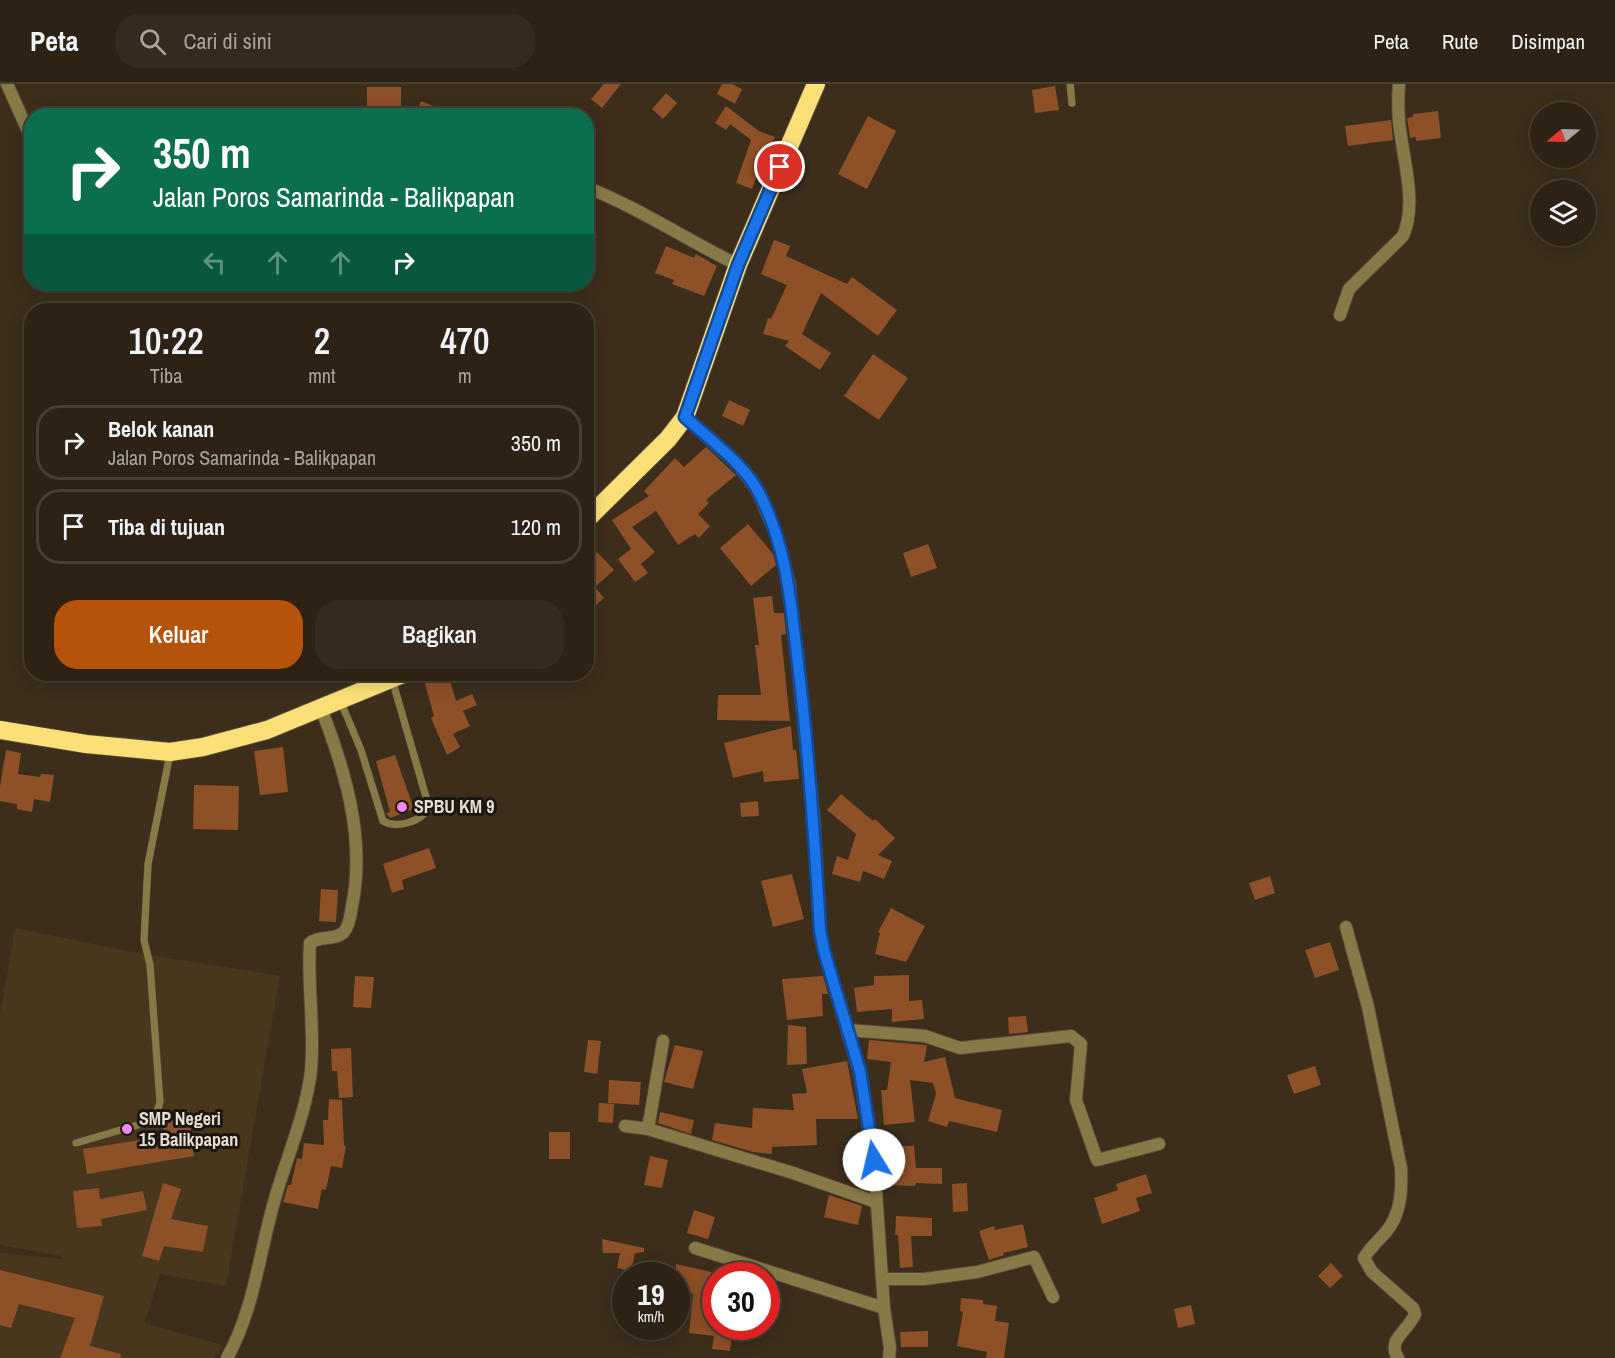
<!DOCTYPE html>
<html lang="id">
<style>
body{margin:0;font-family:"Archivo Narrow",sans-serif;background:#352a1d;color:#f1f3f6;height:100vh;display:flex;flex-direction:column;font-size:22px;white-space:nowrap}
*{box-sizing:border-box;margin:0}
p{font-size:20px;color:#a7a4a0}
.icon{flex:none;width:33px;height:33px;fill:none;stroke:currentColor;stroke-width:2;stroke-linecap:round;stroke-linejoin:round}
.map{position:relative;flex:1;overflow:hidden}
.drawer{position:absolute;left:24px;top:219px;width:570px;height:378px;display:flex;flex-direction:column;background:#2d2214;border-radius:24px;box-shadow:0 3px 15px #0003,0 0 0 2px #483f34}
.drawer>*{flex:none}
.top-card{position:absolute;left:24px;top:24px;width:570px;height:183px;border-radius:24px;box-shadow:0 3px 15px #0003,0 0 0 2px #483f34;background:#0b6e4f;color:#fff;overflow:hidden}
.needle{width:39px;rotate:251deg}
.tools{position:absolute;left:1530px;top:18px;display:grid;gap:12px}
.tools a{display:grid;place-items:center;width:66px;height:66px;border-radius:50%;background:#2d2214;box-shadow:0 3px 15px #0003,0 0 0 2px #483f34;font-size:30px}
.speed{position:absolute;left:612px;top:1178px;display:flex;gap:12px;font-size:30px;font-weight:700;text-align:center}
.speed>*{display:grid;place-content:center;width:78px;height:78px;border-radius:50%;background:#2d2214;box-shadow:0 3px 15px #0003,0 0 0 2px #483f34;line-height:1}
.speed small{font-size:15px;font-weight:400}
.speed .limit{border:9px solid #d22;background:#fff;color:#111}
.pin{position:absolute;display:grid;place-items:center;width:51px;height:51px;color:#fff;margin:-26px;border:3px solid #fff;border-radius:50%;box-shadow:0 2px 6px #0007}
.me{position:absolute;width:66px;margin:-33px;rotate:351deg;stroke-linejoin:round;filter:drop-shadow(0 0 4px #0008)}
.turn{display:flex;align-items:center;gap:21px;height:126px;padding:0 30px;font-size:27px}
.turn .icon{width:78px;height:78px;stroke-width:2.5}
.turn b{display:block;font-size:42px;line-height:51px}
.lanes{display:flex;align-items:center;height:57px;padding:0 30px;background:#0003;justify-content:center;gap:30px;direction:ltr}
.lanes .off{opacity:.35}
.eta{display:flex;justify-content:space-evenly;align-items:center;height:102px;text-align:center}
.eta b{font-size:36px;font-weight:600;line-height:42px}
.button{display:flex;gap:12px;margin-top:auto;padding:12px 30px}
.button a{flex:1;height:69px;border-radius:24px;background:#b45309;color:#fff;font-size:24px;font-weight:600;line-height:69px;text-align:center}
.button a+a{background:#352a1d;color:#f1f3f6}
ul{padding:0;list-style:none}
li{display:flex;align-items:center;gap:18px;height:75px;margin:0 12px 9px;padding:0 18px;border:3px solid #483f34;border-radius:24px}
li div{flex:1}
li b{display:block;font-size:22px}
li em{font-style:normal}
header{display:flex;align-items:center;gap:36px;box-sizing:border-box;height:84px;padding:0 30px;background:#2d2214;border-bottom:2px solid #483f34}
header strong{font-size:28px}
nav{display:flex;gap:33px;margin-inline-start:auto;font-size:21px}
.search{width:420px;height:54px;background:#352a1d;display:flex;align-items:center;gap:15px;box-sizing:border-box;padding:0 21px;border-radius:24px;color:#a7a4a0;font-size:22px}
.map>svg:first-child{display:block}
.built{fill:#48361d}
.building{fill:#8d5027}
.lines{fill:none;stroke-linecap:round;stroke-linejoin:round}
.lane-casing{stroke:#574a38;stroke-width:8}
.street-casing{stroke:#574a38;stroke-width:14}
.highway-casing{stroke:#574a38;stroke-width:20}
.lane{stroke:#877a47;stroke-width:7}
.street{stroke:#877a47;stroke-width:12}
.highway{stroke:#fbe078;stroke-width:18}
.route-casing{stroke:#114b97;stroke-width:15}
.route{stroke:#1a73e8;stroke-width:10}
.poi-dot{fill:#f18af4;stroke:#1d170f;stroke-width:2}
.labels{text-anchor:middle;stroke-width:6;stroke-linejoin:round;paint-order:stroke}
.poi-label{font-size:18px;font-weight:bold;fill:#e6ddd1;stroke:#1d170f;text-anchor:start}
</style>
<header>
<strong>Peta</strong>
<div class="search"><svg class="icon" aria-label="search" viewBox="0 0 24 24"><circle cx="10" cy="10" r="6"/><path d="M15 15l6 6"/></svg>Cari di sini</div>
<nav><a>Peta</a><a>Rute</a><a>Disimpan</a></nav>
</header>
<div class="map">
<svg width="1615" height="1274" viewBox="0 0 1615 1274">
<rect width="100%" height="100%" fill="#3c2e1b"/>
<polygon class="built" points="15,844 138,869 280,892 226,1202 160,1190 145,1239 223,1261 214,1274 0,1274 0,1169 62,1175 61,1172 0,1161 0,929"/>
<g class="building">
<polygon points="604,0 621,0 602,24 591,15"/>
<polygon points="722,0 732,0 742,5 735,20 717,10"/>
<polygon points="1055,2 1059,26 1035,29 1032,6"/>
<polygon points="367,3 401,3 401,24 367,23"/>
<polygon points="666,9 677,19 663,35 652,25"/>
<polygon points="421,17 455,31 455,32 415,32"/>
<polygon points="726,22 759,47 775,53 761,82 752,105 736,99 751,56 730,40 726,46 715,39"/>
<polygon points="1438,27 1441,54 1416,57 1416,53 1410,54 1407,34 1413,33 1413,30"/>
<polygon points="868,32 896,47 867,105 838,90"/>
<polygon points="1391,36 1393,56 1348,62 1345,42"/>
<polygon points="774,156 790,162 786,172 847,200 852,193 897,226 878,252 821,209 802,250 831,269 820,286 785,262 789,257 763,250 768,234 771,235 787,201 761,190"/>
<polygon points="666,162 694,174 696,170 717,182 704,212 672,200 674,196 655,189"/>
<polygon points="873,270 908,294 879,336 844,312"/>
<polygon points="729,316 750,326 743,342 722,332"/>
<polygon points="706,363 736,391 706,416 709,419 698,430 710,442 699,454 695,450 678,461 656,427 632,443 655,468 641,480 648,489 635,498 618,475 631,465 612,436 649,412 644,407 675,374 684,383"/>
<polygon points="748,440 773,470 776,481 751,502 720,464"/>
<polygon points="928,460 937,484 911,493 903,469"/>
<polygon points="597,468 614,486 595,503 604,514 586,530 586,477"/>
<polygon points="772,512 774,529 784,529 786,550 781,551 790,637 717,636 718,611 761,611 755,561 759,561 753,514"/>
<polygon points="448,590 456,617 472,610 477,621 463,627 470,642 453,650 460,663 447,671 431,634 434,632 424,596"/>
<polygon points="791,642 793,666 796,665 799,695 764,698 763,687 733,694 724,659"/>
<polygon points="283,663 288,708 260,711 254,667"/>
<polygon points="6,666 21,669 18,690 40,693 41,690 54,691 50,718 34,715 32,728 17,725 17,720 0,717 0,702"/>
<polygon points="395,671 414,725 390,734 386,729 390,728 376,677"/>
<polygon points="194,701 239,702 238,746 193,745"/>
<polygon points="841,710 873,737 875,735 895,754 878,771 892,777 884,795 863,787 860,798 832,790 837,772 848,776 856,750 827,726"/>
<polygon points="758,717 759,732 741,733 740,719"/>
<polygon points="429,764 436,784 402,796 404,805 392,809 383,780"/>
<polygon points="792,790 804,835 773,843 761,797"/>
<polygon points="1270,792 1275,809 1255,816 1249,799"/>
<polygon points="321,805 338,806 336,838 319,837"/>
<polygon points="891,824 925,842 906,878 875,870 880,849 878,848"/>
<polygon points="1330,858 1339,886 1315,894 1305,866"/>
<polygon points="909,891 909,917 922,916 924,935 892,938 892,925 857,928 854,904 874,901 874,892"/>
<polygon points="355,892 374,893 371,924 353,923"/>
<polygon points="823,892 828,910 822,910 823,932 787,936 782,895"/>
<polygon points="1026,932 1028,948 1009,950 1008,933"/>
<polygon points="788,941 806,943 807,980 787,981"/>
<polygon points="588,956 601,957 597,990 584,988"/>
<polygon points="869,956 927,961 924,978 945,973 955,1014 1002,1026 997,1048 949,1037 947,1043 928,1037 936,1010 933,999 910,996 915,1038 884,1041 881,1006 887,1006 891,978 867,975"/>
<polygon points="675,961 703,967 693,1005 664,998"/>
<polygon points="351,964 353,1013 339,1014 337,987 332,987 331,965"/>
<polygon points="847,977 858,1035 816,1035 817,1061 772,1063 772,1070 753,1068 712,1056 715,1039 752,1044 753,1024 794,1026 792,1010 807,1009 802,985"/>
<polygon points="1315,982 1321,1001 1294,1010 1287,991"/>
<polygon points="609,996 641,998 639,1021 608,1019"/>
<polygon points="329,1015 342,1016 344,1062 346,1062 342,1084 331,1082 326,1106 322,1105 318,1125 283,1118 288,1101 291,1101 297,1074 302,1075 304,1059 324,1061 323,1036 328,1036"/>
<polygon points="599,1019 614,1020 613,1039 598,1038"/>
<polygon points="189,1027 194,1072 87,1090 83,1065 165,1052 161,1032"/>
<polygon points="660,1028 694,1036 691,1050 658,1039"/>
<rect x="549" y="1048" width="21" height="27"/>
<polygon points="888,1062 914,1062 916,1084 942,1084 942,1100 916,1099 915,1102 888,1101"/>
<polygon points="650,1072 668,1076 662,1104 644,1101"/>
<polygon points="1146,1090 1152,1109 1136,1114 1140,1127 1102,1140 1094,1114 1118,1106 1116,1100"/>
<polygon points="163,1099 181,1105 171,1135 208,1142 203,1168 164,1162 159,1177 142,1172"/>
<polygon points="967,1099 968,1127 953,1128 952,1100"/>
<polygon points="99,1104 100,1115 143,1107 147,1126 101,1135 102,1142 77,1144 73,1107"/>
<polygon points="829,1111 862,1122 858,1141 824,1133"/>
<polygon points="694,1126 715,1133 708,1155 687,1149"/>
<polygon points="896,1132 932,1134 932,1152 911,1152 913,1183 900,1184 898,1151 895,1151"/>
<polygon points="1023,1140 1028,1163 1003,1169 1004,1171 989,1176 979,1147 994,1142 995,1146"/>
<polygon points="602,1155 644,1164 644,1168 635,1169 631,1187 617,1184 620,1169 603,1169"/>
<polygon points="1331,1179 1343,1192 1330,1204 1318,1192"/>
<polygon points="676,1180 716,1189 716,1242 733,1242 730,1267 712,1265 714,1252 689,1249 693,1210 676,1206"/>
<polygon points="0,1186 104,1212 90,1262 121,1270 120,1274 60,1274 75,1234 19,1220 11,1244 0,1241"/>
<polygon points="961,1214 983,1216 983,1220 997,1222 995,1237 1009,1239 1004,1274 986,1274 987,1268 957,1262 963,1228 960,1227"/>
<polygon points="1191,1221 1195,1240 1178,1244 1174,1225"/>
<polygon points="928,1247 928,1263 901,1263 900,1248"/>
</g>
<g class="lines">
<defs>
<g id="lane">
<polyline points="1070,0 1072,19"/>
<path d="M340 616 361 666 383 737C397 745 420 738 429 724L426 713 392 595"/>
<path d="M76 1059 141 1040C152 1035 157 1031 160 1018L150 881 144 856 148 780 170 670"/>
</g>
<g id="street">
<polyline points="7,0 32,56"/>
<path d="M586 103C639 124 687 156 738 181"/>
<path d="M1340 231 1349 205 1403 152C1418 119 1402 72 1399 37 1398 25 1398 12 1399 0"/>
<polyline points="685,333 738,381 757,406 776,450 789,498 814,736 820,846 824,867 859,987 874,1076 884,1224 890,1264 889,1274"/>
<path d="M1346 843 1368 923 1401 1084C1402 1107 1401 1130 1386 1148 1378 1157 1369 1165 1364 1174L1372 1188 1413 1224 1415 1230C1409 1246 1386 1256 1398 1274"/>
<polyline points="848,946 925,952 960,964 1071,952 1081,960 1076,1016 1097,1076 1159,1060"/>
<polyline points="663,957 648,1045 793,1089 876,1118"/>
<polyline points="625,1042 648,1045"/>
<polyline points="695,1164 884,1224"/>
<polyline points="882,1195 924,1195 977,1188 1034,1173 1053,1213"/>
<path d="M227 1274C254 1226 259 1170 274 1118 285 1078 307 1027 311 986 315 944 307 901 310 859 319 851 335 857 344 848 349 842 351 830 352 822 366 755 345 686 321 624"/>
</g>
<g id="highway">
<polyline points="586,436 668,355 685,333 738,181 816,0"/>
<polyline points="0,646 86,660 170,668 203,663 267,646 403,590"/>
</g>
</defs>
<use href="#lane" class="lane-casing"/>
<use href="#street" class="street-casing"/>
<use href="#highway" class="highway-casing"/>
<use href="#lane" class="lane"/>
<use href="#street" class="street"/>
<use href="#highway" class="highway"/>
</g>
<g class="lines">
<defs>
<path id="route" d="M780 83 738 181 685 333C709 355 742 378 758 407 789 466 791 524 799 588 809 674 815 759 820 846L824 867 860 987 874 1076"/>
</defs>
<use href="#route" class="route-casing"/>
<use href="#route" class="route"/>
</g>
<g class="poi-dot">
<circle cx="402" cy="723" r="6"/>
<circle cx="127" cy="1045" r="6"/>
</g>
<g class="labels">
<g class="poi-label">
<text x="414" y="729">SPBU KM 9</text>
<text x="139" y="1041">SMP Negeri<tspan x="139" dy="21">15 Balikpapan</tspan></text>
</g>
</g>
</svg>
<div class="tools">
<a><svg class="needle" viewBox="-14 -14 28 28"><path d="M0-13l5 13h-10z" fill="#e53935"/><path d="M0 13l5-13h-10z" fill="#a7a4a0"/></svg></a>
<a><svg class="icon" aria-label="layers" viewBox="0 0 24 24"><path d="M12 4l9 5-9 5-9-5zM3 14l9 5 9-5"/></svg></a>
</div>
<div class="speed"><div>19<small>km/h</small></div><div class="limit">30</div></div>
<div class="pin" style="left:780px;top:83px;background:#d93025"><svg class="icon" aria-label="arrive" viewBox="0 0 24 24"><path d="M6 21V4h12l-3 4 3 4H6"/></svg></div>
<svg class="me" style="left:874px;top:1076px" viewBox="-20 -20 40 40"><circle r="19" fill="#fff"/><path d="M0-13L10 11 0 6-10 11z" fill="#1a73e8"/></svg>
<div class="top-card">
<div class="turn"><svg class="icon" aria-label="right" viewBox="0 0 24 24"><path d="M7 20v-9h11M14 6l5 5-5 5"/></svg><div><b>350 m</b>Jalan Poros Samarinda - Balikpapan</div></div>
<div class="lanes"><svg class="icon off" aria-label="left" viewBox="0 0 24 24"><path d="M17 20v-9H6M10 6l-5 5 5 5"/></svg><svg class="icon off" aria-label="ahead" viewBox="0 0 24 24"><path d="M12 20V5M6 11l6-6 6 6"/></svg><svg class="icon off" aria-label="ahead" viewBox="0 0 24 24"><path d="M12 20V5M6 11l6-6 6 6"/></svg><svg class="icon" aria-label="right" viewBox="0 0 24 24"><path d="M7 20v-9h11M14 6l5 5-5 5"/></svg></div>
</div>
<section class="drawer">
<div class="eta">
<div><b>10:22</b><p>Tiba</p></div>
<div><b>2</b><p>mnt</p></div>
<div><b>470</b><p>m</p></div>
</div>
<ul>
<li><svg class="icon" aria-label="right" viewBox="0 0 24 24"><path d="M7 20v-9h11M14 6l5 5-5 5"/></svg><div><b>Belok kanan</b><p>Jalan Poros Samarinda - Balikpapan</p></div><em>350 m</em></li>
<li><svg class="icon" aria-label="arrive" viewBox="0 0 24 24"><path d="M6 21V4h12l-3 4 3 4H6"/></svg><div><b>Tiba di tujuan</b></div><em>120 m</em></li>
</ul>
<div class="button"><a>Keluar</a><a>Bagikan</a></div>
</section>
</div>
